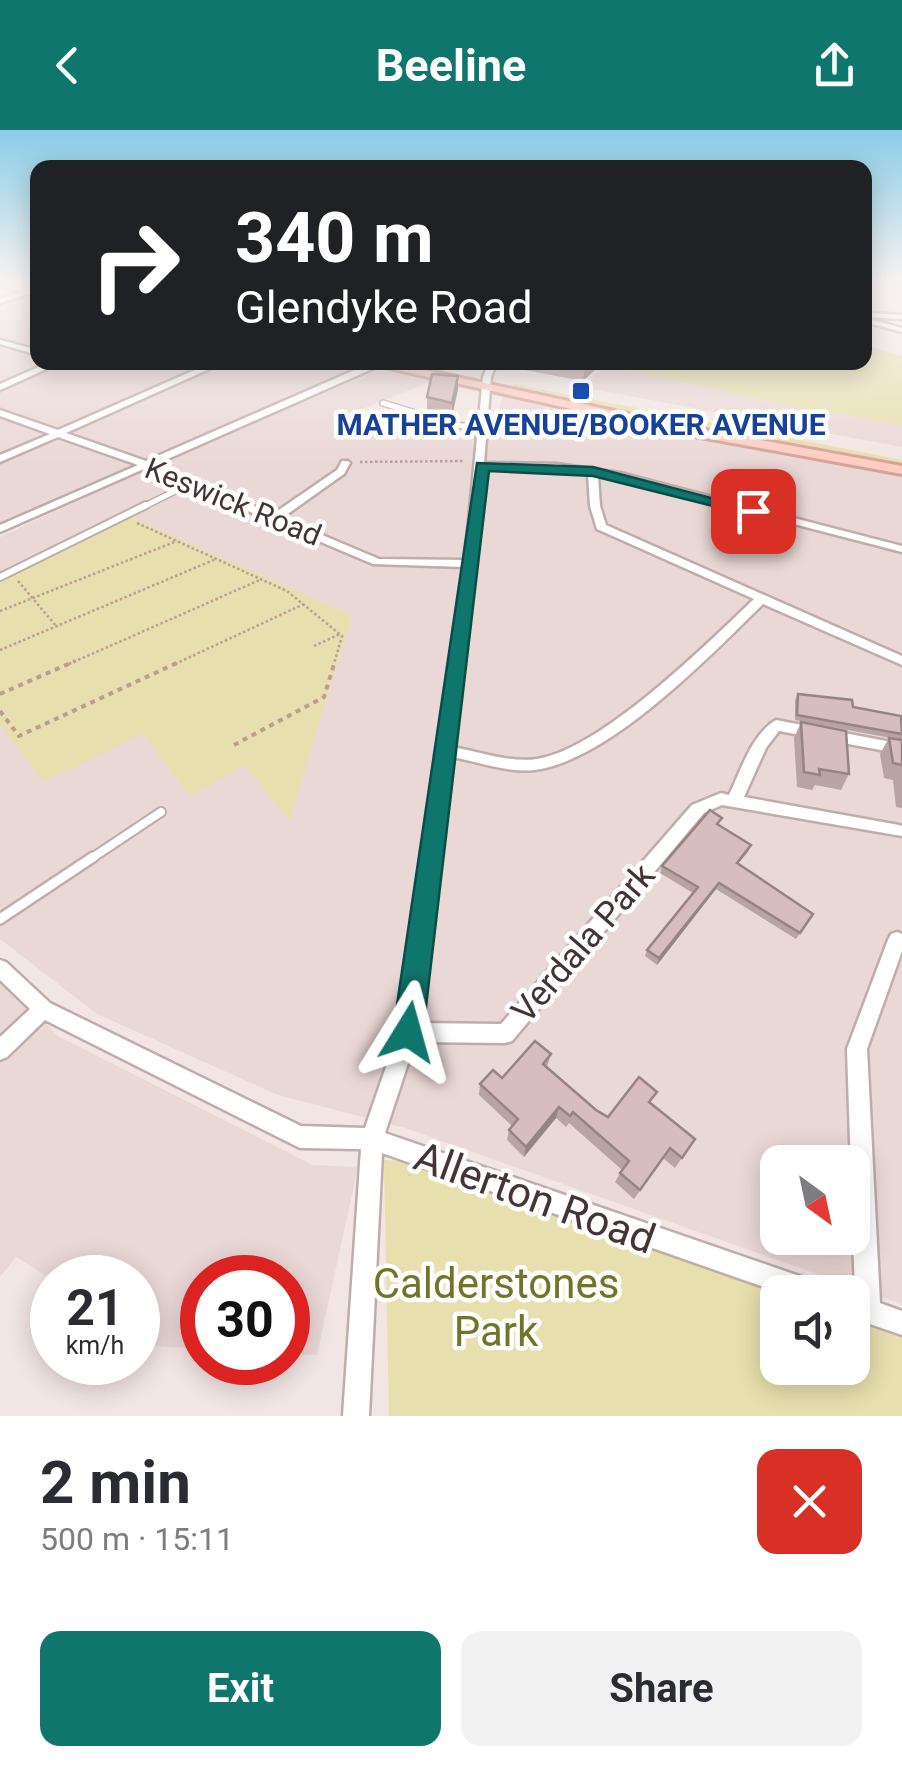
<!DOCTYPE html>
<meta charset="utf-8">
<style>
body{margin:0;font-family:Roboto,sans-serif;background:#f2f2f3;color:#2b2b33;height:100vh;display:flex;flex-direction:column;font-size:38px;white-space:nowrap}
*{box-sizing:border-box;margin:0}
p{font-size:32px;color:#7c7c81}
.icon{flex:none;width:55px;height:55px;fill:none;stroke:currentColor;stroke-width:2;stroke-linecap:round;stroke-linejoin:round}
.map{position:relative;height:1286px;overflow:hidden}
.panel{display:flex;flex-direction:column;background:#fff;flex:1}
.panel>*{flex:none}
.hud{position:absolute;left:30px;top:30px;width:842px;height:210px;border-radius:20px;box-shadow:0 5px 25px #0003;background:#202124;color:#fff;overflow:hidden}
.needle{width:65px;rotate:147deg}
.buttons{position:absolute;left:760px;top:1015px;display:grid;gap:20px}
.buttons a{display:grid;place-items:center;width:110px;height:110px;border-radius:20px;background:#fff;box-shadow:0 5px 25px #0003;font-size:50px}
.speed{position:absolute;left:30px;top:1125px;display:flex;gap:20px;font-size:50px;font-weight:700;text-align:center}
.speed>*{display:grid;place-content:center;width:130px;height:130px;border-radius:50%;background:#fff;box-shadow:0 5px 25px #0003;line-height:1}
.speed small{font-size:25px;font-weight:400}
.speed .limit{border:15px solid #d22;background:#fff;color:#111}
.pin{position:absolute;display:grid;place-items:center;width:85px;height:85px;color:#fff;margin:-42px;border-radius:20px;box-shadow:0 5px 15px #0006}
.me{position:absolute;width:110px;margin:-55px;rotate:8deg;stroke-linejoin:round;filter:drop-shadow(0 0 8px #0008)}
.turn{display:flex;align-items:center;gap:35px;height:210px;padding:0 40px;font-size:45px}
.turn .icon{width:130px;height:130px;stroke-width:2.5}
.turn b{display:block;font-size:70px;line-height:85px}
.round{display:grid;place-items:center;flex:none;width:105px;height:105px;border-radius:20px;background:#f2f2f3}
.summary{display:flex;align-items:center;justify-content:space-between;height:170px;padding:0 40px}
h1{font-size:60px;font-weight:700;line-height:75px}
.cta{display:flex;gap:20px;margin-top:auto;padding:20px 40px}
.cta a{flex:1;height:115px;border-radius:20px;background:#0f766e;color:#fff;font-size:40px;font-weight:700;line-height:115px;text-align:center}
.cta a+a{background:#f2f2f3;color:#2b2b33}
header{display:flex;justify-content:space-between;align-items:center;height:130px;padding:0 40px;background:#0f766e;color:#fff;font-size:45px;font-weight:700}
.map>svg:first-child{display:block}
.residential{fill:#ead8d6;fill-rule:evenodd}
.green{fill:#e7dfad}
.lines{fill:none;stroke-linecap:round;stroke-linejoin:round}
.service-far3-casing{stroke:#c0acaa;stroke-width:8}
.service-far2-casing{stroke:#c0acaa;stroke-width:10}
.service-far1-casing{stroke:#c0acaa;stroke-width:12}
.service-casing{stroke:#c0acaa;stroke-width:14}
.minor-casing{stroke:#c0acaa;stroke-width:5}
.secondary-casing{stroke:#d8a198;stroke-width:6}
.path-far1{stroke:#bf9b98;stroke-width:2.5;stroke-dasharray:2.5 2.5;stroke-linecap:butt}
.path{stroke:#bf9b98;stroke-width:4;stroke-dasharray:5 5;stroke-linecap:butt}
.service-far3{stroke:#fff;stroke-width:5}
.service-far2{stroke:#fff;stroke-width:6}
.service-far1{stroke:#fff;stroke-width:8}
.service{stroke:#fff;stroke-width:9}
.minor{fill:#fff;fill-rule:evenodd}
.secondary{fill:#fecdc2;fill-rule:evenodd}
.wall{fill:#b9a3a3}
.shaded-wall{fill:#968484}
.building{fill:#d7bdbd;stroke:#968484;stroke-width:2.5}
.route{fill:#0f766e;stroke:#0a4d48;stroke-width:2.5}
.transit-dot{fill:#1a4fb4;stroke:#fff;stroke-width:4}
.labels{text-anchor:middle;stroke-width:9;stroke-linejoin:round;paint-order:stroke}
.far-transit-label{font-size:30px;font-weight:bold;fill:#164399;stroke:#fff}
.far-street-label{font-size:30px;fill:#443534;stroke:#fff}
.street-label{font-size:35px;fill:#443534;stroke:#fff}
.near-street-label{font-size:42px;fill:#443534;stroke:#fff}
.near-park-label{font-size:42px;fill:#727528;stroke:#fff}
</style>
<header><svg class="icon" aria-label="back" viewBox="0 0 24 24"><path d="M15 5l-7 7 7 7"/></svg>Beeline<svg class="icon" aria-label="share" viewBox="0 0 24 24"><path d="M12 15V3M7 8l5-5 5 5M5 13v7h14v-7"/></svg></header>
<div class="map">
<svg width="902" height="1286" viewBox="0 0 902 1286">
<rect width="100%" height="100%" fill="#f2e6e4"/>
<g class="residential">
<polygon points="0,159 37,165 38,232 342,232 361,237 220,296 0,396"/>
<polygon points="605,236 787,275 902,295 902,317 582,257"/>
<path d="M379 240 432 251 345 286 493 302 503 265 902 344V1174L405 998 278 965 97 884 0 809V595L143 603 191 667 244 634 290 690 352 486 129 386 197 351 158 334ZM778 1032H852V1108H778Z"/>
<polygon points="139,342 177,358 0,443 0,407"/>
<polygon points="0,849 58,906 313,1035 358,1037 317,1225 288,1224 288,1148 202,1148 202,1219 156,1216 138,1204 138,1148 52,1150 16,1127 0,1147"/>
</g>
<g class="green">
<polygon points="865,215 902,226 902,295 787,275 589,233 865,232"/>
<polygon points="514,254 902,330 902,337 514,259"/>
<polygon points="125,384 352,486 290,691 244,635 191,667 143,604 44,652 0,595 0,443"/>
<polygon points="384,1030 399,1031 784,1162 778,1162 778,1238 852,1238 853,1186 902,1203 902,1286 389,1286"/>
</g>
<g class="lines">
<defs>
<g id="service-far3">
<polyline points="383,273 454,295 485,298"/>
<polyline points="141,378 187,355"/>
</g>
<polyline id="service-far2" points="0,447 146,375"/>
<polyline id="service-far1" points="89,730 161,682"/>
<polyline id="service" points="0,789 93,727"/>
<g id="minor">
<polygon points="38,157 38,161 0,173 0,169"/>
<polygon points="869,183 902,185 902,189 866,187"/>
<polygon points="865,188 902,198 902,202 865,192"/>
<polygon points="0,210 38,220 38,225 0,214"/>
<polygon points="50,232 62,232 0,260 0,254"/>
<path d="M213 232H225L66 303 146 331 373 232H379V236L154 335 273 384 337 340 342 331H348L350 333 344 344 282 388 379 429 465 430 483 247 489 232H497L491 247 484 333 557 334 620 343 902 416V422L620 349 598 346 600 376 606 395 902 526V535L763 474C710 526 610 630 535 640 508 643 479 632 452 627L419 893 501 894 692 675 721 663 729 665C741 640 752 604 776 590L902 614V624L779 601 766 618 744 667 899 695 902 696V706L722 675 704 683 512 911 505 913 415 912 385 1003 811 1150 819 1154 823 1162H778L382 1023 369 1286H343L361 1019 300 1018 45 890 7 927 0 930V907L30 879 0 850V830L6 832 50 873 301 996 365 998 398 902 464 437 373 434 146 338 0 402V395L138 335 58 307 0 332V325L50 304 0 286V280L58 300ZM484 339 557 340 588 344 590 376 597 399 754 469C706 515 601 619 537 629 510 633 480 622 453 617L476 434Z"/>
<polygon points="897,802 902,804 902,821 867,919 880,1173 902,1181 902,1205 852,1188 852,1164 855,1165 847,919 888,810 891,804"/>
</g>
<g id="secondary">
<polygon points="0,154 38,159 38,165 1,156"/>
<polygon points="362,232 387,232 684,296 902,336 902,344 684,304"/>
</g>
</defs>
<use href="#service-far3" class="service-far3-casing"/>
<use href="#service-far2" class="service-far2-casing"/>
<use href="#service-far1" class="service-far1-casing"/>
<use href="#service" class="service-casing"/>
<use href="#minor" class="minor-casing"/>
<use href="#secondary" class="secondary-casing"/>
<g class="path-far1">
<polyline points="360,332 465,331"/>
<polyline points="137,393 287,461 342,506 334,534"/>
<polyline points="18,451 57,497"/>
<polyline points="0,481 177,411"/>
<polyline points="314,516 340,504"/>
<polyline points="0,520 216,429"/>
<polyline points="69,534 262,449"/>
<polyline points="175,534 304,474"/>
</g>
<g class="path">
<polyline points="0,564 75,531"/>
<polyline points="0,581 19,606 181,531"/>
<polyline points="234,615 324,567 335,531"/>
</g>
<use href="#service-far3" class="service-far3"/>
<use href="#service-far2" class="service-far2"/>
<use href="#service-far1" class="service-far1"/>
<use href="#service" class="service"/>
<use href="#minor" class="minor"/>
<use href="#secondary" class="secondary"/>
</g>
<g class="wall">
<polygon points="525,232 599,232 599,236 583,251 525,240"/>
<polygon points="458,246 458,259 452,286 427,280 427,267"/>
<polygon points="798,564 853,577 902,591 902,608 901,610 795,590 795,570"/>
<polygon points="801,592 849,644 841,660 815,655 812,660 797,657 794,608"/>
<polygon points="889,608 902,610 902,678 896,677 893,650 884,648 880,624"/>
<polygon points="719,695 751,715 748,722 738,734 813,784 796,809 716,759 657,835 645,826 647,820 693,763 660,743 662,736"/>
<polygon points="551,924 547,937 596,980 608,987 651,973 695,1009 675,1038 663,1028 634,1069 615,1052 622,1040 569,993 566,997 556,988 524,1027 507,1010 509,1000 512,996 479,965 480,954 502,948"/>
</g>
<g class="shaded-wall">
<polygon points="591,232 599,232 599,236 583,251 585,238"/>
<polygon points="458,246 458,259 452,286 452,273"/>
<polygon points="719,753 716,759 657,835 659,828"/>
<polygon points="559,977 556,988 524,1027 526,1017"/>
</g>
<g class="building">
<polygon points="554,232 591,232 585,238"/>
<polygon points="432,244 458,246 452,273 427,267"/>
<polygon points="798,564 852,570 853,577 901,586 902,604 797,585"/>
<polygon points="801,592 846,601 849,644 819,639 820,645 804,642"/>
<polygon points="889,608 902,610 902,635 893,633"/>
<polygon points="710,680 722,688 717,694 751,715 737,733 813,784 800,803 719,753 659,828 647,820 698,757 662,736"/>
<polygon points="535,911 551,924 543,934 596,980 608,987 639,947 657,962 649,972 695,1009 682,1028 670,1018 640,1060 620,1043 629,1031 573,982 570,986 559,977 526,1017 509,1000 518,989 480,954 493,940 502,948"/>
</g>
<linearGradient id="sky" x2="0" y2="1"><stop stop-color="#8bcce6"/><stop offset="0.46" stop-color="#f9f4f3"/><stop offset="1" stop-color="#f9f4f3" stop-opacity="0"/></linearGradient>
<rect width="902" height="334" fill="url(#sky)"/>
<polygon class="route" points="477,333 593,337 761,381 753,386 593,346 489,341 423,902 418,912 408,916 398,912 393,902"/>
<rect class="transit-dot" x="571" y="251" width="20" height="20" rx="5"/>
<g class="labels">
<g class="far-transit-label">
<text x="581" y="305">MATHER AVENUE/BOOKER AVENUE</text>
</g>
<g class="far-street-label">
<text transform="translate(233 372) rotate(22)" y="10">Keswick Road</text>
</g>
<g class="street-label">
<text transform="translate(583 813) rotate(-49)" y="12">Verdala Park</text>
</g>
<g class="near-street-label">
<text transform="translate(535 1067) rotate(20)" y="15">Allerton Road</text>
</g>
<g class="near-park-label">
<text x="496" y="1168">Calderstones<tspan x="496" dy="48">Park</tspan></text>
</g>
</g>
</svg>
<div class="buttons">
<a><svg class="needle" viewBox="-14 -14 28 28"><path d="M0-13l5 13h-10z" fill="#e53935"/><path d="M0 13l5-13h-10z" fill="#7c7c81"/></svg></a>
<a><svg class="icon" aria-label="sound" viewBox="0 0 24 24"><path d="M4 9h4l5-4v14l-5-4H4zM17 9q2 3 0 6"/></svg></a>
</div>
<div class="speed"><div>21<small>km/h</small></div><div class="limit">30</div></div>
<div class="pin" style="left:753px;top:381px;background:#d93025"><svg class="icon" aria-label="arrive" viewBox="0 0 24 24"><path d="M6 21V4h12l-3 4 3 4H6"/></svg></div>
<svg class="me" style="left:408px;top:902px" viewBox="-20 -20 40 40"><path d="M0-17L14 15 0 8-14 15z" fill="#0f766e" stroke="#fff" stroke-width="4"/></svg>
<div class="hud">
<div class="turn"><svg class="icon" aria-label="right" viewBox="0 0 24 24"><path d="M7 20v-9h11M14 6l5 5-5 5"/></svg><div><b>340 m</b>Glendyke Road</div></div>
</div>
</div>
<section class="panel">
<div class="summary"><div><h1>2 min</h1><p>500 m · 15:11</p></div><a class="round" style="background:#d93025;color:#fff"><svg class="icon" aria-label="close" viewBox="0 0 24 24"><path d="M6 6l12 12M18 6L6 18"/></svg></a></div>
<div class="cta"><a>Exit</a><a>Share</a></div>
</section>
